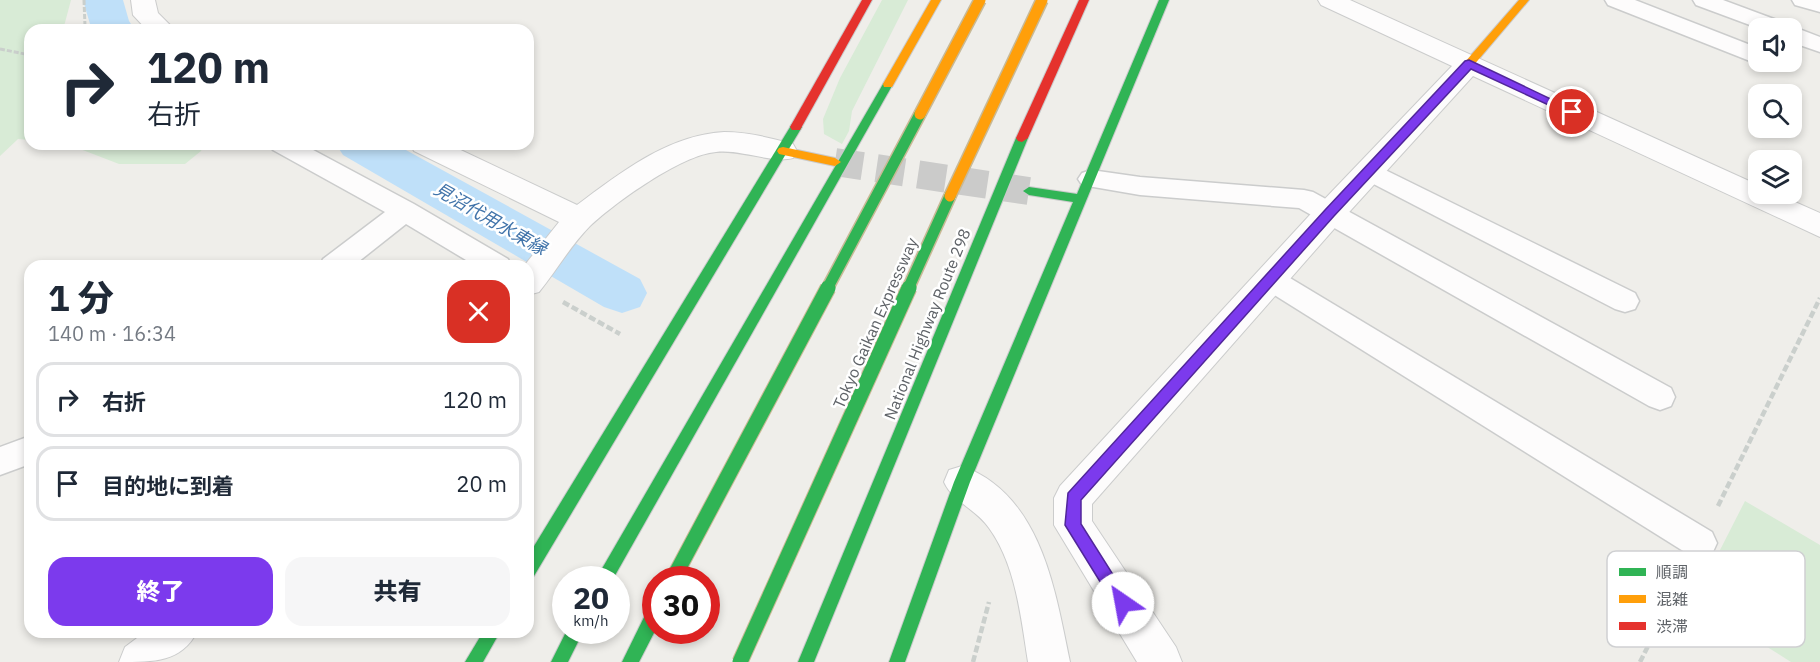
<!DOCTYPE html>
<html lang="ja">
<meta charset="utf-8">
<style>
body{margin:0;font-family:"IBM Plex Sans","Noto Sans JP",sans-serif;background:#f6f6f7;color:#1f2937;height:100vh;display:flex;flex-direction:column;font-size:22px;white-space:nowrap}
*{box-sizing:border-box;margin:0}
p{font-size:20px;color:#747a83}
.icon{flex:none;width:33px;height:33px;fill:none;stroke:currentColor;stroke-width:2;stroke-linecap:round;stroke-linejoin:round}
.map{position:relative;flex:1;overflow:hidden}
.details{position:absolute;left:24px;top:260px;width:510px;height:378px;display:flex;flex-direction:column;background:#fff;border-radius:18px;box-shadow:0 3px 9px #0003}
.details>*{flex:none}
.hud{position:absolute;left:24px;top:24px;width:510px;height:126px;border-radius:18px;box-shadow:0 3px 9px #0003;background:#fff;color:#1f2937;overflow:hidden}
.tools{position:absolute;left:1748px;top:18px;display:grid;gap:12px}
.tools a{display:grid;place-items:center;width:54px;height:54px;border-radius:12px;background:#fff;box-shadow:0 3px 9px #0003;font-size:30px}
.speed{position:absolute;left:552px;top:566px;display:flex;gap:12px;font-size:30px;font-weight:700;text-align:center}
.speed>*{display:grid;place-content:center;width:78px;height:78px;border-radius:50%;background:#fff;box-shadow:0 3px 9px #0003;line-height:1}
.speed small{font-size:15px;font-weight:400}
.speed .limit{border:9px solid #d22;background:#fff;color:#111}
.pin{position:absolute;display:grid;place-items:center;width:51px;height:51px;color:#fff;margin:-26px;border:3px solid #fff;border-radius:50%;box-shadow:0 2px 6px #0007}
.me{position:absolute;width:66px;margin:-33px;rotate:327deg;stroke-linejoin:round;filter:drop-shadow(0 0 4px #0008)}
.turn{display:flex;align-items:center;gap:21px;height:126px;padding:0 24px;font-size:27px}
.turn .icon{width:78px;height:78px;stroke-width:2.5}
.turn b{display:block;font-size:42px;line-height:51px}
.round{display:grid;place-items:center;flex:none;width:63px;height:63px;border-radius:18px;background:#f6f6f7}
.headline{display:flex;align-items:center;justify-content:space-between;height:102px;padding:0 24px}
h1{font-size:36px;font-weight:800;line-height:45px}
.cta{display:flex;gap:12px;margin-top:auto;padding:12px 24px}
.cta a{flex:1;height:69px;border-radius:18px;background:#7c3aed;color:#fff;font-size:24px;font-weight:800;line-height:69px;text-align:center}
.cta a+a{background:#f6f6f7;color:#1f2937}
ul{padding:0;list-style:none}
li{display:flex;align-items:center;gap:18px;height:75px;margin:0 12px 9px;padding:0 12px;border:3px solid #e0e1e3;border-radius:18px}
li div{flex:1}
li b{display:block;font-size:22px}
li em{font-style:normal}
.map>svg:first-child{display:block}
.green{fill:#d8ebd6}
.lines{fill:none;stroke-linecap:round;stroke-linejoin:round}
.canal{fill:#bfe0f9;fill-rule:evenodd}
.secondary-tunnel{stroke:#cbcbca;stroke-width:28;stroke-dasharray:28 14;stroke-linecap:butt}
.lane-casing{stroke:#cbcccc;stroke-width:3}
.street-casing{stroke:#cbcccc;stroke-width:2}
.fast-casing{stroke:#cacacb;stroke-width:2}
.slow-casing{stroke:#cacacb;stroke-width:2}
.jam-casing{stroke:#cacacb;stroke-width:2}
.path-far1{stroke:#cacfcc;stroke-width:3;stroke-dasharray:5 2;stroke-linecap:butt}
.path{stroke:#cacfcc;stroke-width:4.5;stroke-dasharray:7 3;stroke-linecap:butt}
.lane{fill:#fdfcfc;fill-rule:evenodd}
.street{fill:#fdfcfc;fill-rule:evenodd}
.fast{fill:#30b455;fill-rule:evenodd}
.slow{fill:#ff9f0a;fill-rule:evenodd}
.jam{fill:#e5322d;fill-rule:evenodd}
.fast-bridge-far1-casing{stroke:#c8b996;stroke-width:14;stroke-linecap:butt}
.fast-bridge-casing{stroke:#c8b996;stroke-width:17;stroke-linecap:butt}
.slow-bridge-casing{stroke:#c8b996;stroke-width:14;stroke-linecap:butt}
.fast-bridge-far1{stroke:#30b455;stroke-width:11}
.fast-bridge{stroke:#30b455;stroke-width:15}
.slow-bridge{stroke:#ff9f0a;stroke-width:11}
.route{fill:#7c3aed;stroke:#51269a;stroke-width:1.5}
.labels{text-anchor:middle;stroke-width:5;stroke-linejoin:round;paint-order:stroke}
.street-label{font-size:16px;fill:#5f6368;stroke:#fff}
.water-label{font-size:18px;font-style:italic;fill:#4174aa;stroke:#fff}
.key{fill:#fff;stroke:#cfd0d2;stroke-width:1.5}
.key-label{font-size:16px;fill:#5f6368}
</style>
<div class="map">
<svg width="1820" height="662" viewBox="0 0 1820 662">
<rect width="100%" height="100%" fill="#efeeea"/>
<g class="green">
<polygon points="0,0 71,0 63,30 30,30 30,140 18,139 0,156"/>
<polygon points="882,0 908,0 852,111 849,131 842,144 824,134 823,119 840,78"/>
<polygon points="67,144 204,144 201,151 185,164 119,164"/>
<polygon points="1745,501 1820,545 1820,662 1791,662 1694,601"/>
</g>
<g class="lines">
<g class="canal">
<polygon points="83,0 123,0 129,21 135,30 94,30 90,24"/>
<polygon points="336,144 395,144 640,279 647,293 640,307 622,313 604,307 343,155"/>
</g>
<polyline class="secondary-tunnel" points="835,162 1029,191"/>
<defs>
<g id="lane">
<polygon points="1605,0 1635,0 1758,48 1758,62 1764,62 1758,63 1750,61 1608,5"/>
<polygon points="1693,0 1723,0 1785,23 1788,28 1799,29 1820,37 1820,52 1791,42 1791,28 1758,28 1696,5"/>
<polygon points="1792,0 1820,0 1820,12 1795,5"/>
<polygon points="270,144 302,144 414,204 508,259 511,266 476,266 406,224 353,266 320,266 323,259 385,212 273,150"/>
<polygon points="1369,162 1635,293 1639,301 1635,309 1625,312 1615,309 1360,177 1356,171 1360,165"/>
<polygon points="1091,170 1140,177 1304,190 1313,192 1671,388 1675,397 1671,406 1660,410 1649,406 1299,208 1140,195 1082,185 1078,179 1082,173"/>
<polygon points="1270,269 1280,272 1712,532 1717,543 1712,554 1700,558 1688,554 1260,286 1256,279 1260,272"/>
<polygon points="30,436 30,464 0,475 0,447"/>
</g>
<g id="street">
<polygon points="131,0 155,0 158,13 175,30 147,30 133,15"/>
<polygon points="1318,0 1350,0 1758,185 1758,194 1777,194 1820,213 1820,237 1473,76 1341,221 1092,504 1092,521 1176,647 1182,662 1137,662 1054,525 1054,498 1060,486 1319,205 1452,66 1321,5"/>
<path d="M724 132C748 132 770 138 793 144L797 151 793 158C772 164 741 149 716 152 681 155 616 202 590 226 571 245 556 271 539 292L528 295V266H524L559 222 414 151 410 144H448L577 205C620 173 668 135 724 132Z"/>
<path d="M962 466C1041 495 1055 589 1070 662H1028C1021 618 1016 565 989 528 976 509 953 502 944 482L949 470Z"/>
<path d="M145 632H197C181 662 155 662 119 662L125 647Z"/>
</g>
<g id="fast">
<polygon points="1159,0 1169,0 970,482 905,662 889,662 954,482 1073,202 1029,195 1023,191 1029,187 1077,194"/>
<polygon points="888,80 893,84 613,579 596,579 883,84"/>
<polygon points="796,123 802,127 534,576 528,579 528,556 792,124"/>
<polygon points="1022,134 1028,138 814,662 798,662 1016,138"/>
<polygon points="656,603 656,629 639,662 622,662 650,605"/>
<polygon points="567,630 584,630 568,662 551,662"/>
<polygon points="483,632 500,632 483,662 465,662"/>
</g>
<g id="slow">
<polygon points="931,0 941,0 892,87 884,87 883,84"/>
<polygon points="1519,0 1529,0 1473,66 1465,66 1465,62"/>
<polygon points="783,147 835,158 841,162 835,166 779,154 777,151 779,148"/>
</g>
<g id="jam">
<polygon points="862,0 872,0 800,130 792,130 790,127"/>
<polygon points="1079,0 1089,0 1028,138 1022,142 1018,141 1016,138"/>
</g>
</defs>
<use href="#lane" class="lane-casing"/>
<use href="#street" class="street-casing"/>
<use href="#fast" class="fast-casing"/>
<use href="#slow" class="slow-casing"/>
<use href="#jam" class="jam-casing"/>
<g class="path-far1">
<polyline points="84,0 85,26 88,30"/>
<polyline points="0,49 30,55"/>
</g>
<g class="path">
<polyline points="563,302 620,334"/>
<polyline points="1718,506 1820,298"/>
<polyline points="973,662 989,602"/>
<polyline points="1640,662 1682,579"/>
</g>
<use href="#lane" class="lane"/>
<use href="#street" class="street"/>
<use href="#fast" class="fast"/>
<use href="#slow" class="slow"/>
<use href="#jam" class="jam"/>
<defs>
<g id="fast-bridge-far1">
<polyline points="827,289 920,114"/>
<polyline points="908,289 950,196"/>
</g>
<g id="fast-bridge">
<polyline points="673,579 828,288"/>
<polyline points="740,662 909,288"/>
</g>
<g id="slow-bridge">
<polyline points="920,114 980,0"/>
<polyline points="950,196 1042,0"/>
</g>
</defs>
<use href="#fast-bridge-far1" class="fast-bridge-far1-casing"/>
<use href="#fast-bridge" class="fast-bridge-casing"/>
<use href="#slow-bridge" class="slow-bridge-casing"/>
<use href="#fast-bridge-far1" class="fast-bridge-far1"/>
<use href="#fast-bridge" class="fast-bridge"/>
<use href="#slow-bridge" class="slow-bridge"/>
</g>
<polygon class="route" points="1469,60 1578,112 1576,114 1568,114 1471,69 1334,216 1081,500 1081,524 1131,603 1129,609 1123,611 1117,609 1065,525 1068,493 1325,210 1465,61"/>
<g class="labels">
<g class="street-label">
<text transform="translate(875 323) rotate(-66)" y="6">Tokyo Gaikan Expressway</text>
<text transform="translate(927 324) rotate(-68)" y="6">National Highway Route 298</text>
</g>
<g class="water-label">
<text transform="translate(490 219) rotate(30)" y="6">見沼代用水東縁</text>
</g>
</g>
<rect x="1607" y="551" width="198" height="96" rx="9" class="key"/>
<rect x="1619" y="568" width="27" height="8" fill="#30b455"/>
<rect x="1619" y="595" width="27" height="8" fill="#ff9f0a"/>
<rect x="1619" y="622" width="27" height="8" fill="#e5322d"/>
<g class="key-label">
<text x="1656" y="578">順調</text>
<text x="1656" y="605">混雑</text>
<text x="1656" y="632">渋滞</text>
</g>
</svg>
<div class="tools">
<a><svg class="icon" aria-label="sound" viewBox="0 0 24 24"><path d="M4 9h4l5-4v14l-5-4H4zM17 9q2 3 0 6"/></svg></a>
<a><svg class="icon" aria-label="search" viewBox="0 0 24 24"><circle cx="10" cy="10" r="6"/><path d="M15 15l6 6"/></svg></a>
<a><svg class="icon" aria-label="layers" viewBox="0 0 24 24"><path d="M12 4l9 5-9 5-9-5zM3 14l9 5 9-5"/></svg></a>
</div>
<div class="speed"><div>20<small>km/h</small></div><div class="limit">30</div></div>
<div class="pin" style="left:1572px;top:112px;background:#d93025"><svg class="icon" aria-label="arrive" viewBox="0 0 24 24"><path d="M6 21V4h12l-3 4 3 4H6"/></svg></div>
<svg class="me" style="left:1123px;top:603px" viewBox="-20 -20 40 40"><circle r="19" fill="#fff"/><path d="M0-13L10 11 0 6-10 11z" fill="#7c3aed"/></svg>
<div class="hud">
<div class="turn"><svg class="icon" aria-label="right" viewBox="0 0 24 24"><path d="M7 20v-9h11M14 6l5 5-5 5"/></svg><div><b>120 m</b>右折</div></div>
</div>
<section class="details">
<div class="headline"><div><h1>1 分</h1><p>140 m · 16:34</p></div><a class="round" style="background:#d93025;color:#fff"><svg class="icon" aria-label="close" viewBox="0 0 24 24"><path d="M6 6l12 12M18 6L6 18"/></svg></a></div>
<ul>
<li><svg class="icon" aria-label="right" viewBox="0 0 24 24"><path d="M7 20v-9h11M14 6l5 5-5 5"/></svg><div><b>右折</b></div><em>120 m</em></li>
<li><svg class="icon" aria-label="arrive" viewBox="0 0 24 24"><path d="M6 21V4h12l-3 4 3 4H6"/></svg><div><b>目的地に到着</b></div><em>20 m</em></li>
</ul>
<div class="cta"><a>終了</a><a>共有</a></div>
</section>
</div>
